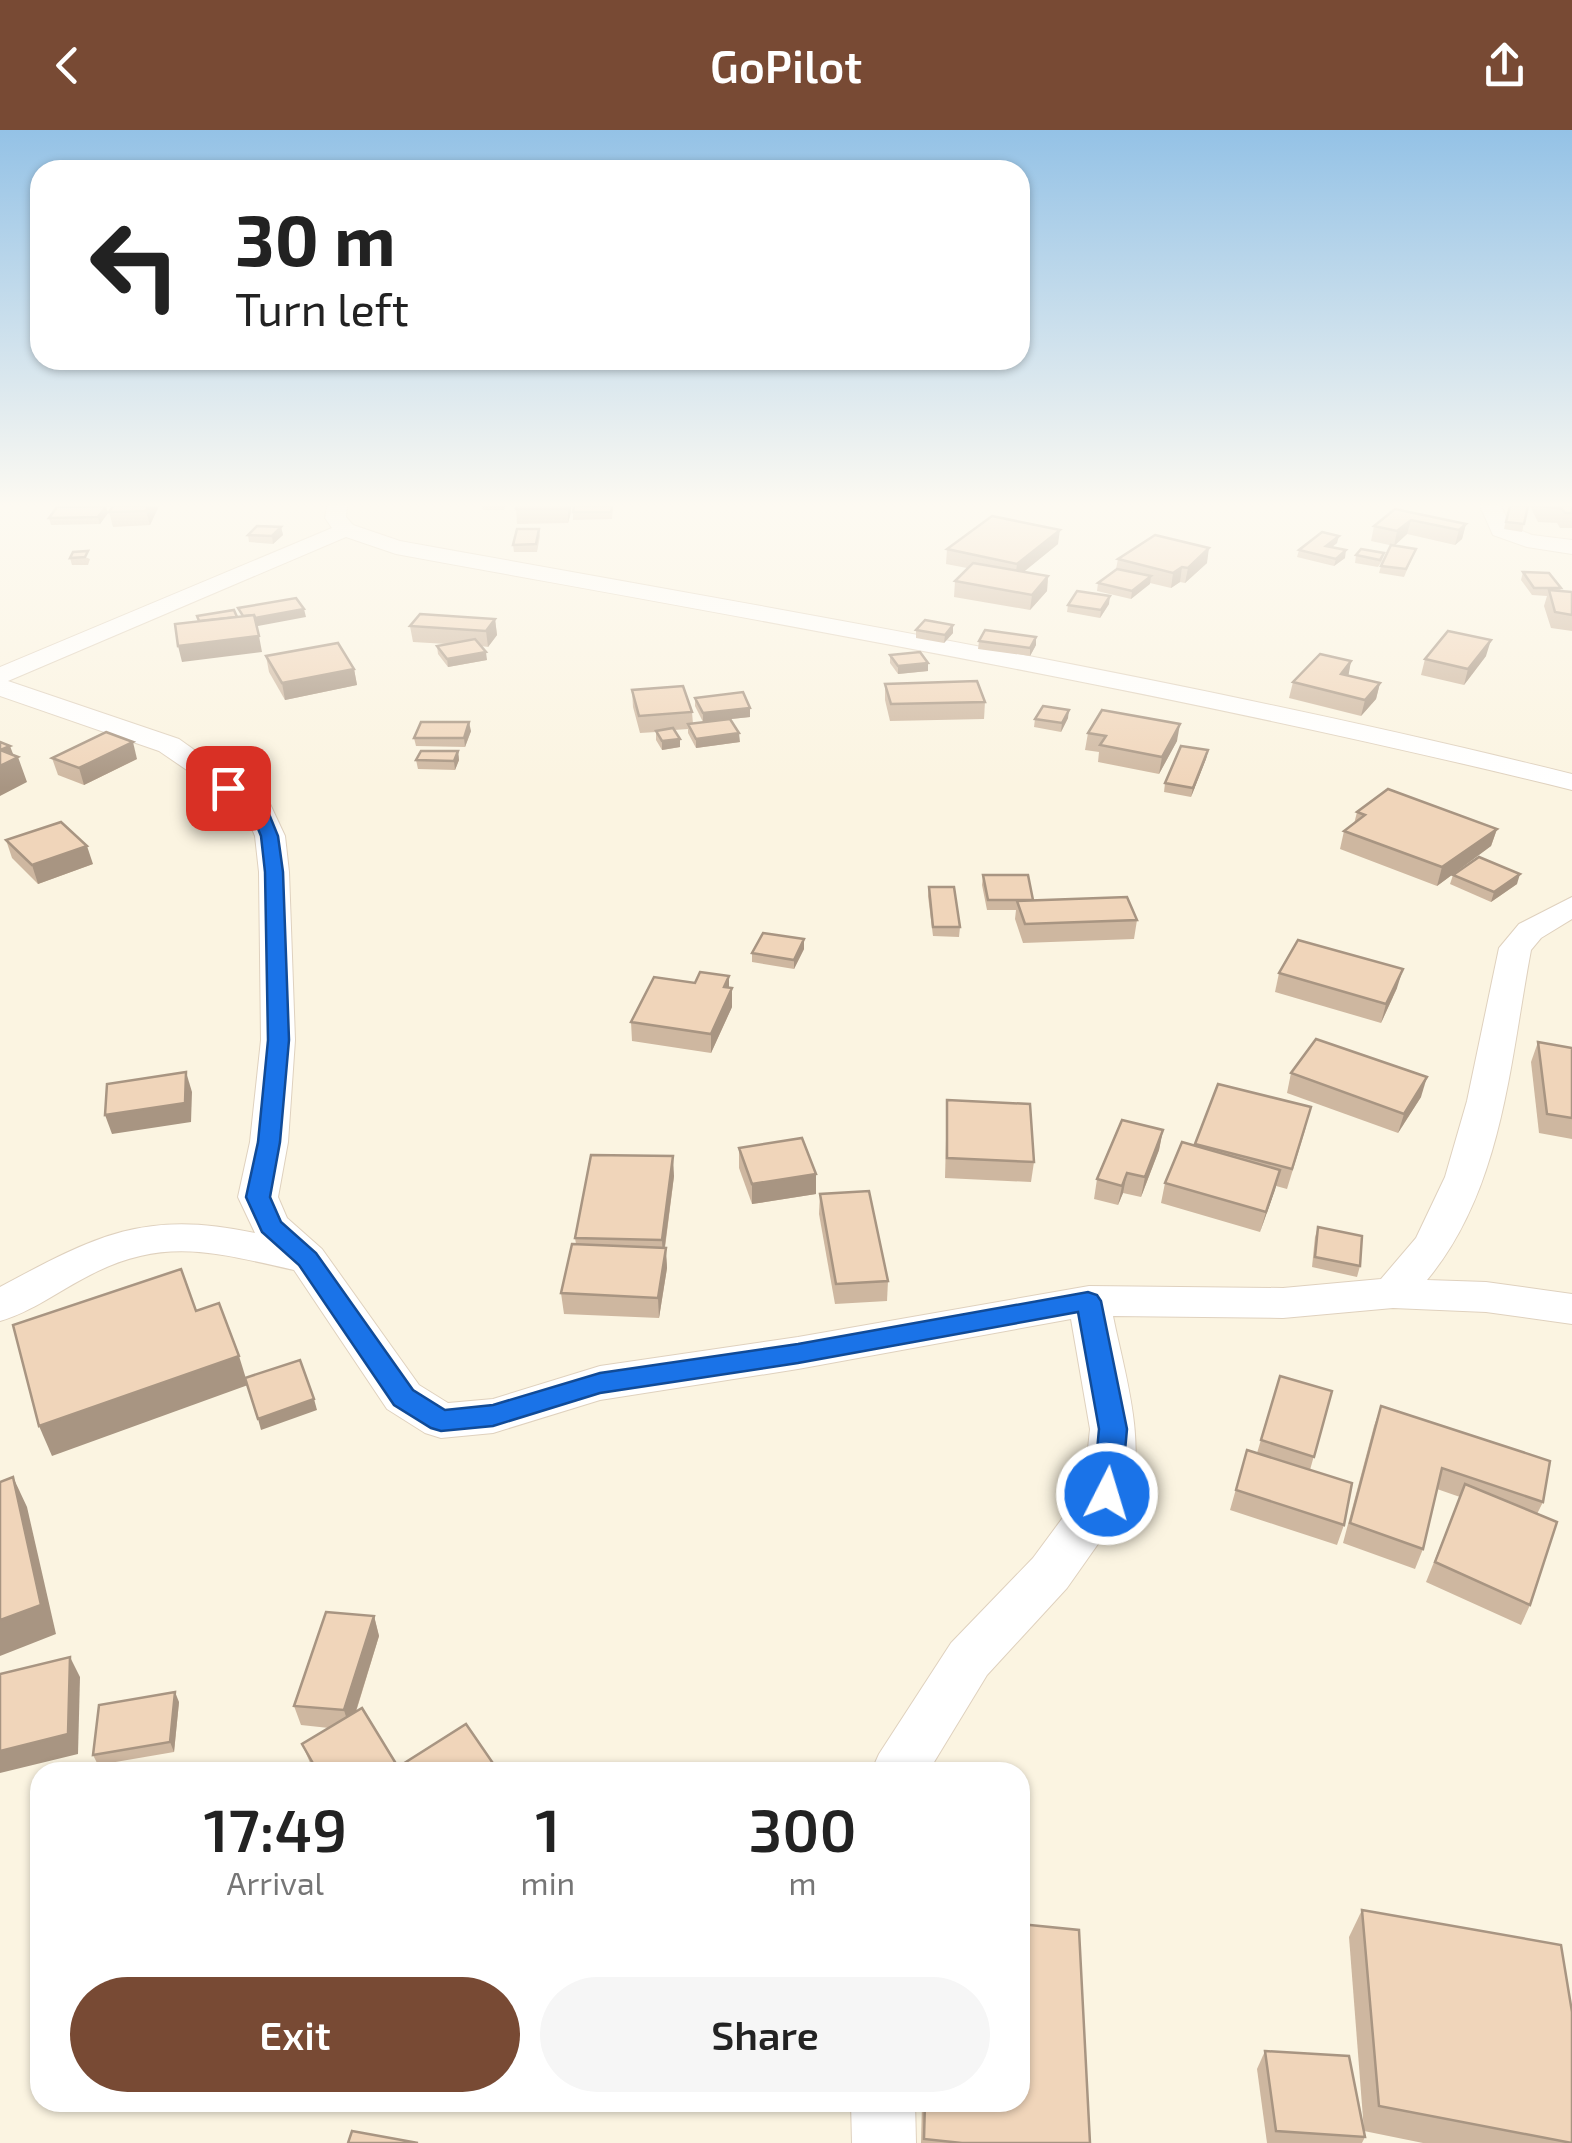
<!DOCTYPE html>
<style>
body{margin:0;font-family:"Exo 2",sans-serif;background:#f6f6f6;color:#222;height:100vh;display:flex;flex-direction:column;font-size:38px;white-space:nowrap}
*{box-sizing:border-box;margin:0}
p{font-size:32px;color:#767676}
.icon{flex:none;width:55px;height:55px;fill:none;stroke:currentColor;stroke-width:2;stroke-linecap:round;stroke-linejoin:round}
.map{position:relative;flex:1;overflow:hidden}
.drawer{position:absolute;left:30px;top:1632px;width:1000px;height:350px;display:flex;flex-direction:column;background:#fff;border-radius:30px;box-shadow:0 2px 8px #0004}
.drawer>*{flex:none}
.top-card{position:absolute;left:30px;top:30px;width:1000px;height:210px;border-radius:30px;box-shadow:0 2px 8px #0004;background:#fff;color:#222;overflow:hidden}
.pin{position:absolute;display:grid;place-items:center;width:85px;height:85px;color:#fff;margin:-42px;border-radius:20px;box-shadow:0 5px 15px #0006}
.me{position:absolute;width:110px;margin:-55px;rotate:5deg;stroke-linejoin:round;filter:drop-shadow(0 0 8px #0008)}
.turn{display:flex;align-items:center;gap:35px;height:210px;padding:0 40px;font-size:45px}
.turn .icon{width:130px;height:130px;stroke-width:2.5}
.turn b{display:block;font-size:70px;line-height:85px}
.eta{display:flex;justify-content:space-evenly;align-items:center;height:170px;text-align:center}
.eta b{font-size:60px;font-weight:600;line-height:70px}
.cta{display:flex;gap:20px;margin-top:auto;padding:20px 40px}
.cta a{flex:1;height:115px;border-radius:60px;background:#784a34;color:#fff;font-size:40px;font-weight:600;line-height:115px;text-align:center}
.cta a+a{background:#f6f6f6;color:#222}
header{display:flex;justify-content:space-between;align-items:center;height:130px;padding:0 40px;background:#784a34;color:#fff;font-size:45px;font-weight:600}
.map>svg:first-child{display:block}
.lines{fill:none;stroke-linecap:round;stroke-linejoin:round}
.street-casing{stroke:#dfd1be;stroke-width:2}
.street{fill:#fff;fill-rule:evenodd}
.wall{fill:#ceb7a0}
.shaded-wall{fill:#a89582}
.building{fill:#f0d5ba;stroke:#a89582;stroke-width:2.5}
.route{fill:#1a73e8;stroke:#114b97;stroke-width:2.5}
</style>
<header><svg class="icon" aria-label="back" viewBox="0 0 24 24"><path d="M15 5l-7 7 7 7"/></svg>GoPilot<svg class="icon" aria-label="share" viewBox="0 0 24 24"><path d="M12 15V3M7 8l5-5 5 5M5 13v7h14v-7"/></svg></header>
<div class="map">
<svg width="1572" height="2013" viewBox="0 0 1572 2013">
<rect width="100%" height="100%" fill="#fbf4e1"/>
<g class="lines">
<defs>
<g id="street">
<path d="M327 376H347L346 387 353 395 400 411C792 482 1185 548 1572 644V660C1184 564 789 496 396 424L346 407 8 551 179 609 270 674 285 706 289 742 295 910 288 1012 278 1067 287 1088 322 1119 419 1255 448 1273 493 1269 600 1236 798 1207 1089 1156 1283 1158 1381 1149 1416 1108 1445 1047 1467 971 1499 818 1519 794 1572 767V789L1541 808 1531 820C1510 931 1503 1059 1427 1150L1486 1152 1572 1164V1194L1486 1182 1393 1178 1283 1188 1113 1186C1124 1242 1151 1324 1124 1377L1067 1458 987 1545 928 1642H871L879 1624 951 1513 1033 1428 1084 1359 1090 1299 1071 1189 798 1239 600 1270 493 1303 441 1308 425 1303 387 1279 294 1140C216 1123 165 1106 90 1145 60 1160 32 1182 0 1191V1157C95 1106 145 1079 255 1103L238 1067 250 1012 261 910 259 742 255 706 244 679 159 621 0 566V537L332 398 325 388Z"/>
<polygon points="1480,376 1501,376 1510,396 1532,405 1572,410 1572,424 1527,417 1493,405"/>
<polygon points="851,1972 915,1972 916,2013 852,2013"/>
</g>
</defs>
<use href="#street" class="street-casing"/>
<use href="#street" class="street"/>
</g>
<g class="wall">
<polygon points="64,376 159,376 150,395 113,397 109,382 112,377 106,377 108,383 100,394 51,395 49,388"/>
<polygon points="482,376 506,376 504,380 483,380"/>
<polygon points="516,376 571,376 571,382 568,393 517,394"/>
<polygon points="613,376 612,389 573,390 573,382"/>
<polygon points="1509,376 1528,376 1522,402 1504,399"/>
<polygon points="1530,376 1572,376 1572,398 1560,398 1557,393 1538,392"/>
<polygon points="1395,379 1466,394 1462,409 1455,415 1407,404 1394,416 1371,411 1374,396"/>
<polygon points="281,397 283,405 273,414 249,412 248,405"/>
<polygon points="539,399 540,406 537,422 514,422 513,415"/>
<polygon points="1337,413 1332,417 1345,428 1334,436 1297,427 1299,420"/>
<polygon points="1058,414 1024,441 1048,446 1047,461 1030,480 954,467 955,451 967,438 946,434 947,419"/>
<polygon points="1416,419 1404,447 1379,443 1381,436"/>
<polygon points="73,422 90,429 88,435 72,435 70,428"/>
<polygon points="1384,423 1382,431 1378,437 1355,433 1356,425"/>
<polygon points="1118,429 1207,433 1185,453 1180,452 1171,458 1150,453 1131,469 1097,461 1098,453 1116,439"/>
<polygon points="1523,442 1561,458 1560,461 1572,462 1572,501 1551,498 1544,476 1547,466 1532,465 1521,450"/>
<polygon points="1109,474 1100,488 1067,482 1068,475"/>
<polygon points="495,489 497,505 488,517 481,516 487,530 448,537 438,524 437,516 447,514 413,512 410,496"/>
<polygon points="953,495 953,503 944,513 916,508 916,500"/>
<polygon points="1036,507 1036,515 1030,526 978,519 979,511"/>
<polygon points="890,525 928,541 898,544 890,533"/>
<polygon points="266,526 354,539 357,555 285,570 269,542"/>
<polygon points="1486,526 1464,555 1421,545 1425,529"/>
<polygon points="1351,531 1348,545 1380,553 1376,569 1361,586 1289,568 1293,552"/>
<polygon points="885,554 985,572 984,589 890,591 885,570"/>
<polygon points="632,560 692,582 693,594 740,612 696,618 688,603 688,599 674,600 680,609 680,617 662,620 656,610 656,602 640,603 633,577"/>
<polygon points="695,568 750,578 750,587 703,592 695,576"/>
<polygon points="1068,588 1061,602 1034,597 1035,589"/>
<polygon points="471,601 465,617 416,616 414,608"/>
<polygon points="1088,603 1177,611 1159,644 1098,632 1099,622 1085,620"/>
<polygon points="1208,620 1206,629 1191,667 1164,662 1165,653"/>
<polygon points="458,621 459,630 455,640 418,639 416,630"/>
<polygon points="52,628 137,629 84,655 58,645"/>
<polygon points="1357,682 1497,699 1491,716 1437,756 1340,719 1344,701 1354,694"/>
<polygon points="6,710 93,734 38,754 12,728"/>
<polygon points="983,745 1033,770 1137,790 1134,809 1023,813 1015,789 1016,780 987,780 982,755"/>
<polygon points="1453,745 1517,754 1491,772 1450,754"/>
<polygon points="929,757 960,797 959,807 933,806 928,766"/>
<polygon points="804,809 804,819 794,839 752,832 752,823"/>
<polygon points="1279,843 1397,858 1381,893 1275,862"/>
<polygon points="729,846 729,858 732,858 732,877 711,923 632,911 631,892 695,853"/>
<polygon points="1538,912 1572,918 1572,1009 1539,1003 1531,932"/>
<polygon points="1291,943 1421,967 1398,1003 1287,963"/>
<polygon points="1218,954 1306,997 1287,1059 1276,1056 1260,1102 1161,1073 1165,1053 1195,1016"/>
<polygon points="947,970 1034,1032 1031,1052 945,1048"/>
<polygon points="1163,1000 1159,1020 1141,1067 1123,1063 1118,1075 1094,1069 1097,1049"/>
<polygon points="739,1018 816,1044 816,1064 752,1074 739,1038"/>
<polygon points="674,1046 665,1118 667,1138 659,1188 564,1184 561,1163 576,1114 575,1108"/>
<polygon points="820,1064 888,1151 887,1171 835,1174 819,1084"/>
<polygon points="1318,1097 1360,1136 1357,1147 1312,1137 1315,1107"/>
<polygon points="1280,1246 1332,1261 1310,1340 1344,1395 1337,1415 1230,1380 1247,1320 1257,1323"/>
<polygon points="1381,1276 1543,1372 1537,1384 1530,1475 1521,1495 1426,1452 1460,1367 1437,1359 1423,1419 1415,1439 1343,1413 1374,1296"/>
<polygon points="374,1486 379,1506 356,1582 398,1637 499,1642 314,1642 302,1614 329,1598 301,1595 294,1576"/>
<polygon points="179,1572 174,1622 98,1635 93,1625"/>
<polygon points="1362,1780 1572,2013 1423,2013 1364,2001 1349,1807"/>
<polygon points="1265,1921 1365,2007 1362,2013 1267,2013 1257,1939"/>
<polygon points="922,1972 1020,1972 1090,2013 921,2013"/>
</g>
<g class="shaded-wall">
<polygon points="106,376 108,383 100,394 98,387"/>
<polygon points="148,376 159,376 150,395 146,381"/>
<polygon points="568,376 571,376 571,382 568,393"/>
<polygon points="1411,390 1407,404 1394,416 1397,401"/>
<polygon points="1466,394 1462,409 1455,415 1459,400"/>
<polygon points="281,397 283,405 273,414 272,406"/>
<polygon points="1060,400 1058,414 1015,449 1017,434"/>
<polygon points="1339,406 1337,413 1324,423 1326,416"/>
<polygon points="1209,418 1207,433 1185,453 1188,438"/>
<polygon points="1346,420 1345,428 1334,436 1336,429"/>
<polygon points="1182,437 1180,452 1171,458 1173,443"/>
<polygon points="1048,446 1047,461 1030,480 1032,465"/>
<polygon points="1151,446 1150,454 1131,469 1132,461"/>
<polygon points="1110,466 1109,474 1100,488 1101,480"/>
<polygon points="304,479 306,487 247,498 245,490"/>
<polygon points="495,489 497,505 488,517 486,501"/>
<polygon points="953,495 953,503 944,513 945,505"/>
<polygon points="259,506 262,522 182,532 178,516"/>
<polygon points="1036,507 1036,515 1030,526 1030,518"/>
<polygon points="1491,510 1486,526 1464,555 1468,539"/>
<polygon points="486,522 487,530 448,537 447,529"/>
<polygon points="1351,531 1348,548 1341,544"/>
<polygon points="928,533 928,541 898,544 898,536"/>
<polygon points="354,539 357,555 285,570 282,553"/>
<polygon points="1380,553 1376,569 1361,586 1365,570"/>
<polygon points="750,578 750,587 703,592 703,583"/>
<polygon points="1069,580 1068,588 1061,602 1062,593"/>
<polygon points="469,592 471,601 465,617 464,608"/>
<polygon points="1180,594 1177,611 1159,644 1162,627"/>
<polygon points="739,603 740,612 696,618 696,609"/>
<polygon points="680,609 680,617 662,620 662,611"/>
<polygon points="133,612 137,629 84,655 79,638"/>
<polygon points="10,616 15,629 18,627 27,652 0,666 0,620"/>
<polygon points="1208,620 1206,629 1191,667 1193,658"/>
<polygon points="458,621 459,630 455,640 454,631"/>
<polygon points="1497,699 1491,716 1437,756 1442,737"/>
<polygon points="87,716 93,734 38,754 32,735"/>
<polygon points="1520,744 1517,754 1491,772 1494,762"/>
<polygon points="804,809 804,819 794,839 794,830"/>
<polygon points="1403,839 1397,858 1381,893 1386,874"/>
<polygon points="729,846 729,864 732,858 732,877 711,923 711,904 724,857"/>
<polygon points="186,942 192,962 191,992 112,1004 105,985"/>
<polygon points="1427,947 1421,967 1398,1003 1404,984"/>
<polygon points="1163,1000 1159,1020 1141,1067 1145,1047"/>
<polygon points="673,1026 674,1046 663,1130 662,1110"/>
<polygon points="1280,1040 1275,1060 1260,1102 1266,1082"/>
<polygon points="1127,1043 1123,1063 1118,1075 1122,1056"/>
<polygon points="816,1044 816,1064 752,1074 752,1054"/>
<polygon points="666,1118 667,1138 659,1188 658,1168"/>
<polygon points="239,1226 248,1255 52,1326 39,1296"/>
<polygon points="314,1269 317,1280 261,1300 258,1289"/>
<polygon points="13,1347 27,1377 56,1504 0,1526 0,1490"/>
<polygon points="374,1486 379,1506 350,1600 344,1580"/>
<polygon points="70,1527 80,1547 78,1624 0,1643 0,1621"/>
<polygon points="175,1562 179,1572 174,1622 170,1612"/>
</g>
<g class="building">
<polygon points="106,376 98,387 49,388 57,377"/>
<polygon points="113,376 148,376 146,381 109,382"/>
<polygon points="516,376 568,376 567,379 516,379"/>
<polygon points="574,376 612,376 611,382 573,382"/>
<polygon points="1510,376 1528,376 1524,394 1506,392"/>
<polygon points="1542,376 1572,376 1572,383 1565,383 1562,379"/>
<polygon points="1395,379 1466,394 1459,400 1411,390 1397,401 1374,396"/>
<polygon points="992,386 1060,400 1017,434 947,419"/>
<polygon points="257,396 281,397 272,406 248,405"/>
<polygon points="517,399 539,399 536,414 513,415"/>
<polygon points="1322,402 1339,406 1326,416 1346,420 1336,429 1299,420"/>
<polygon points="1155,405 1209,418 1188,438 1182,437 1173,443 1118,429"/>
<polygon points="1391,415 1416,419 1406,439 1381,436"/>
<polygon points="1361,419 1384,423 1380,430 1356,425"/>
<polygon points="88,421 85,427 70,428 73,422"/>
<polygon points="973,433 1048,446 1032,465 955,451"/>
<polygon points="1117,439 1151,446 1132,461 1098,453"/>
<polygon points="1523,442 1549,443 1561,458 1534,458"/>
<polygon points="1549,460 1572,462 1572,485 1555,482"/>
<polygon points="1077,461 1110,466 1101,480 1068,475"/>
<polygon points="296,468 304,479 255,488 254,485 243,486 238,478"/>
<polygon points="234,480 237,487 199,491 197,486"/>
<polygon points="420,484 495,489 486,501 410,496"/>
<polygon points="254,485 259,506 178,516 175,494"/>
<polygon points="925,490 953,495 945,505 916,500"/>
<polygon points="985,500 1036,507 1030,518 979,511"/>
<polygon points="1448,501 1491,510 1468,539 1425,529"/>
<polygon points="475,509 486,522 447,529 437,516"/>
<polygon points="338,513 354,539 282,553 266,526"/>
<polygon points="920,522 928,533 898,536 890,525"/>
<polygon points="1320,524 1351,531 1341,544 1380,553 1365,570 1293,552"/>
<polygon points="977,551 985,572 891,574 885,554"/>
<polygon points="683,556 692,582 639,586 632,560"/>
<polygon points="743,562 750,578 703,583 695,568"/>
<polygon points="1043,576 1069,580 1062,593 1035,589"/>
<polygon points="1102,580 1180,594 1162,627 1100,615 1106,606 1088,603"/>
<polygon points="730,589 739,603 696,609 688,594"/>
<polygon points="421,592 469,592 464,608 414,608"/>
<polygon points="673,598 680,609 662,611 656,601"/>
<polygon points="106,602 133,612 79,638 52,628"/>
<polygon points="0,612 10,616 0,620 18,627 0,636"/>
<polygon points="1181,616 1208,620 1193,658 1165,653"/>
<polygon points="421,621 458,621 454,631 416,630"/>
<polygon points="1388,659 1497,699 1442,737 1344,701 1365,685 1357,682"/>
<polygon points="61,692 87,716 32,735 6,710"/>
<polygon points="1479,727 1520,744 1494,762 1453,745"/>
<polygon points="983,745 1028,745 1033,770 988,770"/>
<polygon points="929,757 954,757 960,797 933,797"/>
<polygon points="1127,767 1137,790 1025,794 1017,771"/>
<polygon points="763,803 804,809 794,830 752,823"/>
<polygon points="1298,810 1403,839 1386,874 1279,843"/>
<polygon points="700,842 729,846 724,857 732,858 711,904 631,892 654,847 695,853"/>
<polygon points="1316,909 1427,947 1404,984 1291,943"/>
<polygon points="1538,912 1572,918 1572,988 1547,984"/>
<polygon points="186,942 185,973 105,985 107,954"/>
<polygon points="1218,954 1311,977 1292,1039 1195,1014"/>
<polygon points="947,970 1030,974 1034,1032 947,1028"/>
<polygon points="1122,990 1163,1000 1145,1047 1127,1043 1122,1056 1097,1049"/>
<polygon points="802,1008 816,1044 752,1054 739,1018"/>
<polygon points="1182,1012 1280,1040 1266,1082 1165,1053"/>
<polygon points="591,1025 673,1026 662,1110 575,1108"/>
<polygon points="869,1061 888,1151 836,1154 820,1064"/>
<polygon points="1318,1097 1362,1106 1360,1136 1315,1127"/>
<polygon points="572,1114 666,1118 658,1168 561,1163"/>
<polygon points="181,1139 196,1181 219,1173 239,1226 39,1296 13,1195"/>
<polygon points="300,1230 314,1269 258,1289 245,1248"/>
<polygon points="1280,1246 1332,1261 1314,1327 1261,1310"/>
<polygon points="1381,1276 1550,1331 1543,1372 1442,1338 1423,1419 1350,1393"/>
<polygon points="1247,1320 1352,1353 1344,1395 1236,1360"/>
<polygon points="13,1347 41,1475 0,1490 0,1352"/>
<polygon points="1465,1354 1557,1392 1530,1475 1435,1432"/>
<polygon points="326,1482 374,1486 344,1580 294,1576"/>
<polygon points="70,1527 68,1604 0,1621 0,1544"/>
<polygon points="175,1562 170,1612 93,1625 99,1575"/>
<polygon points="362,1578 398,1637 466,1594 499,1642 318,1642 302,1614"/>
<polygon points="1362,1780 1561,1815 1572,1882 1572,2013 1379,1976"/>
<polygon points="1020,1794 1079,1800 1090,2013 962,2013 924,2009 925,1972 1020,1972"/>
<polygon points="1265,1921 1349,1926 1365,2007 1276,2001"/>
<polygon points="352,2001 418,2013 348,2013"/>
</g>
<linearGradient id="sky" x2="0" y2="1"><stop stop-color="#94c2e6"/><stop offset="0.57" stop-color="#fdfaf2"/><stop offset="1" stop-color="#fdfaf2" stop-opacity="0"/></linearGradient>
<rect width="1572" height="658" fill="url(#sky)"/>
<polygon class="route" points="228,653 265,674 278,706 283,742 289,910 280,1012 270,1067 281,1092 316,1123 413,1260 445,1280 493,1275 600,1243 798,1214 1088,1162 1097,1165 1101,1171 1127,1299 1121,1364 1117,1372 1107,1376 1097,1372 1093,1364 1099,1299 1078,1182 798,1233 600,1263 493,1296 441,1301 431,1298 394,1275 299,1135 262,1102 246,1067 258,1012 268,910 265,742 261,706 249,677 220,658"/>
</svg>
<div class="pin" style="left:228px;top:658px;background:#d93025"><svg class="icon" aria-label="arrive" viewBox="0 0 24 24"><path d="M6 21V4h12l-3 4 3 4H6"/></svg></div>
<svg class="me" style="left:1107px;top:1364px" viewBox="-20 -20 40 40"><circle r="17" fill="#1a73e8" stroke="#fff" stroke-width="3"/><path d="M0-11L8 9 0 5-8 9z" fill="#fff"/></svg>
<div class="top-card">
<div class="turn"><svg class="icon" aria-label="left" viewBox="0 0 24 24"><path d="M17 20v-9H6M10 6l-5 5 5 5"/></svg><div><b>30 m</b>Turn left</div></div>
</div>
<section class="drawer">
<div class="eta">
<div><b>17:49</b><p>Arrival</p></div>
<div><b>1</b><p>min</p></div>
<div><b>300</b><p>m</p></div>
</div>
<div class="cta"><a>Exit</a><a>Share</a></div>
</section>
</div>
